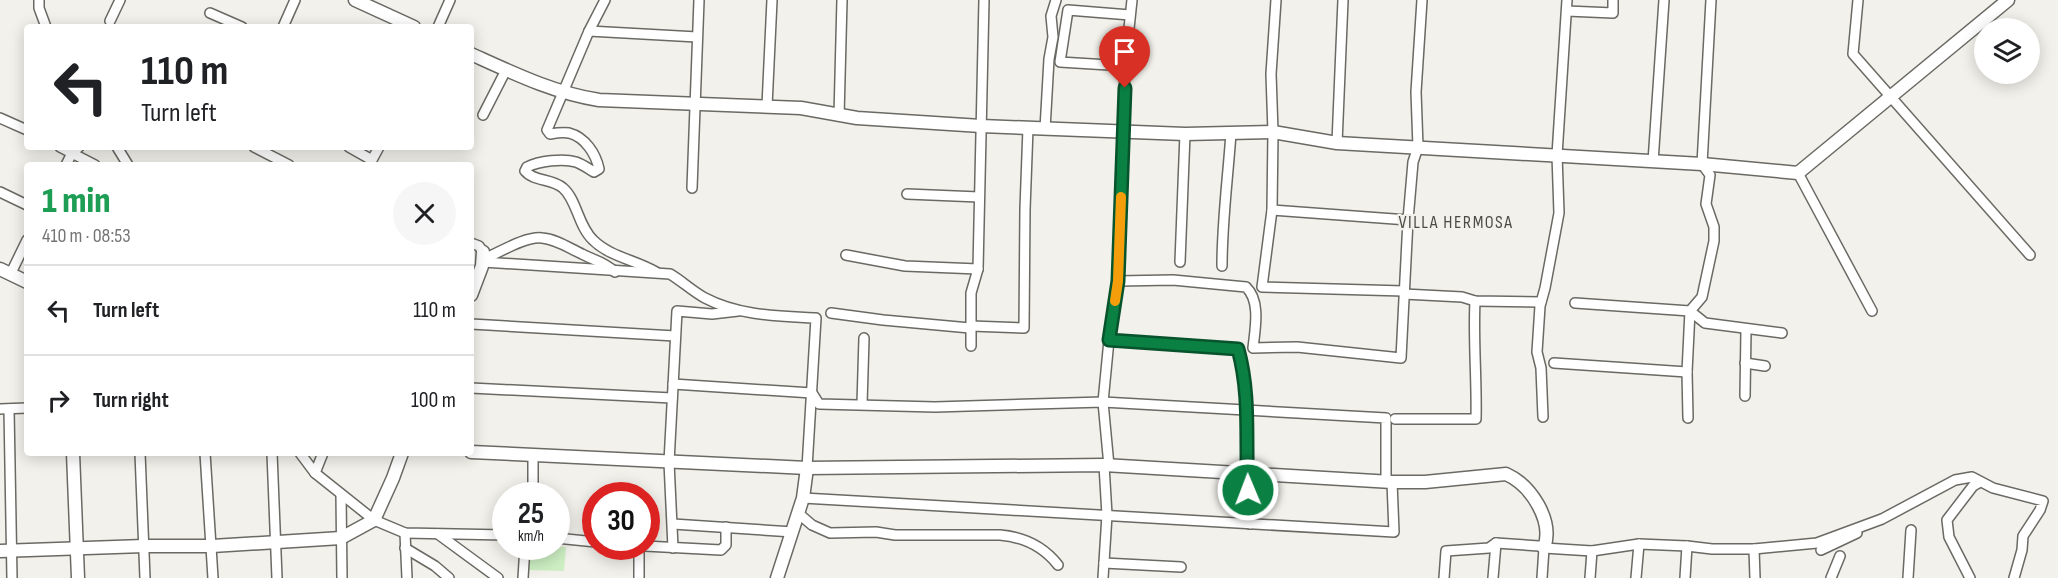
<!DOCTYPE html>
<meta charset="utf-8">
<style>
body{margin:0;font-family:"Sofia Sans Condensed",sans-serif;background:#f6f6f6;color:#202124;height:100vh;display:flex;flex-direction:column;font-size:22px;white-space:nowrap}
*{box-sizing:border-box;margin:0}
p{font-size:20px;color:#757577}
.icon{flex:none;width:33px;height:33px;fill:none;stroke:currentColor;stroke-width:2;stroke-linecap:round;stroke-linejoin:round}
.map{position:relative;flex:1;overflow:hidden}
.sheet{position:absolute;left:24px;top:162px;width:450px;height:294px;display:flex;flex-direction:column;background:#fff;border-radius:6px;box-shadow:0 3px 15px #0003}
.sheet>*{flex:none}
.hud{position:absolute;left:24px;top:24px;width:450px;height:126px;border-radius:6px;box-shadow:0 3px 15px #0003;background:#fff;color:#202124;overflow:hidden}
.buttons{position:absolute;left:1974px;top:18px;display:grid;gap:12px}
.buttons a{display:grid;place-items:center;width:66px;height:66px;border-radius:50%;background:#fff;box-shadow:0 3px 15px #0003;font-size:30px}
.speed{position:absolute;left:492px;top:482px;display:flex;gap:12px;font-size:30px;font-weight:700;text-align:center}
.speed>*{display:grid;place-content:center;width:78px;height:78px;border-radius:50%;background:#fff;box-shadow:0 3px 15px #0003;line-height:1}
.speed small{font-size:15px;font-weight:400}
.speed .limit{border:9px solid #d22;background:#fff;color:#111}
.pin{position:absolute;display:grid;place-items:center;width:51px;height:51px;color:#fff;margin:-62px -26px;border-radius:50% 50% 50% 0;rotate:-45deg;box-shadow:0 0 6px #0007}
.pin .icon{rotate:45deg}
.me{position:absolute;width:66px;margin:-33px;rotate:359deg;stroke-linejoin:round;filter:drop-shadow(0 0 4px #0008)}
.turn{display:flex;align-items:center;gap:21px;height:126px;padding:0 18px;font-size:27px}
.turn .icon{width:78px;height:78px;stroke-width:2.5}
.turn b{display:block;font-size:42px;line-height:51px}
.round{display:grid;place-items:center;flex:none;width:63px;height:63px;border-radius:32px;background:#f6f6f6}
.overview{display:flex;align-items:center;justify-content:space-between;height:102px;padding:0 18px}
h1{font-size:36px;font-weight:800;line-height:45px;color:#1e9e55}
ul{padding:0;list-style:none}
li{display:flex;align-items:center;gap:18px;height:90px;padding:0 18px;border-top:2px solid #e0e0e0}
li div{flex:1}
li b{display:block;font-size:22px}
li em{font-style:normal}
.map>svg:first-child{display:block}
.green{fill:#cdefc3}
.lines{fill:none;stroke-linecap:round;stroke-linejoin:round}
.minor-casing{stroke:#6a6963;stroke-width:12}
.tertiary-casing{stroke:#6a6963;stroke-width:15}
.minor{stroke:#fff;stroke-width:9}
.tertiary{stroke:#fff;stroke-width:12}
.route-casing{stroke:#07532c;stroke-width:15}
.route{stroke:#0b8043;stroke-width:10}
.slow{stroke:#f59e0b;stroke-width:10}
.labels{text-anchor:middle;stroke-width:4.5;stroke-linejoin:round;paint-order:stroke}
.neighbourhood-label{font-size:18px;letter-spacing:1.5px;fill:#4c4b46;stroke:#f3f1eb}
</style>
<div class="map">
<svg width="2058" height="578" viewBox="0 0 2058 578">
<rect width="100%" height="100%" fill="#f3f1eb"/>
<polygon class="green" points="531,546 566,547 564,571 529,570"/>
<g class="lines">
<defs>
<g id="minor">
<polyline points="39,0 39,8 46,27"/>
<path d="M605 0 589 31 547 130 550 134C556 133 563 132 569 133 585 137 596 154 599 169L594 172C589 169 582 164 576 162 563 158 539 161 527 167L525 171C534 182 552 178 563 188 577 200 578 226 593 240 610 257 636 260 656 272"/>
<polyline points="1276,0 1271,74 1273,132 1272,210 1262,287 1404,291"/>
<polyline points="1858,0 1853,54 2030,255"/>
<polyline points="1567,11 1613,13 1613,0"/>
<polyline points="210,13 242,27"/>
<polyline points="110,21 120,0"/>
<polyline points="283,27 295,0"/>
<polyline points="438,27 450,0"/>
<polyline points="589,31 697,37"/>
<polyline points="1125,66 1060,62 1068,10 1130,15"/>
<polyline points="767,106 772,0"/>
<polyline points="483,115 506,70"/>
<polyline points="839,116 842,0"/>
<polyline points="0,118 27,130"/>
<polyline points="1045,129 1049,59 1053,37 1051,16 1056,0"/>
<polyline points="1337,143 1343,0"/>
<polyline points="60,147 95,165"/>
<polyline points="117,147 128,165"/>
<polyline points="254,147 289,165"/>
<polyline points="349,147 372,160 379,147"/>
<polyline points="1653,162 1664,0"/>
<polyline points="66,165 72,153 79,147"/>
<polyline points="1798,173 1872,311"/>
<polyline points="692,188 699,0"/>
<polyline points="0,192 27,205"/>
<polyline points="907,194 979,197"/>
<polyline points="1272,210 1408,220"/>
<polyline points="471,243 479,246 483,252"/>
<polyline points="846,255 905,266 978,269"/>
<path d="M484 259C500 252 526 236 542 238 556 239 569 248 582 254 595 261 603 261 615 272"/>
<path d="M483 262 670 274C682 281 692 291 705 298 739 316 779 316 816 318L807 468"/>
<polyline points="1180,262 1185,134"/>
<path d="M1222 266C1222 221 1228 177 1231 133"/>
<polyline points="10,275 27,240"/>
<path d="M1118 281 1173 280 1246 287C1261 301 1255 329 1253 348L1297 347 1401 358 1408 220 1413 162 1418 147 1416 92 1422 0"/>
<polyline points="1404,294 1462,297 1475,301 1541,302"/>
<polyline points="1575,303 1690,311 1705,323 1782,333"/>
<polyline points="831,313 883,320 970,328"/>
<polyline points="471,324 675,336"/>
<polyline points="971,326 1024,328 1025,209 1028,128"/>
<path d="M1109 340 1238 349C1249 390 1246 430 1247 471 1247 489 1249 506 1250 524"/>
<polyline points="971,346 971,293 978,269 984,0"/>
<polyline points="1554,363 1687,372"/>
<polyline points="1745,363 1765,366"/>
<polyline points="673,384 812,393 819,404 935,407 1103,402 1386,418 1386,482"/>
<polyline points="471,388 672,398"/>
<polyline points="1745,396 1746,330"/>
<polyline points="862,404 864,338"/>
<polyline points="0,409 27,408"/>
<polyline points="9,409 12,578"/>
<polyline points="1543,417 1541,368 1537,352 1540,306 1545,288 1559,213 1557,155 1567,0"/>
<polyline points="1688,418 1687,372 1690,311 1702,297 1714,241 1714,227 1706,204 1710,175 1702,164 1711,0"/>
<path d="M1395 419H1476C1477 380 1473 340 1475 301"/>
<polyline points="140,453 145,578"/>
<polyline points="205,453 213,578"/>
<polyline points="272,453 277,578"/>
<polyline points="300,453 315,473 374,520 405,533 506,535"/>
<polyline points="533,456 533,495"/>
<polyline points="1109,466 1103,402 1109,340 1118,281 1125,66 1132,0"/>
<polyline points="315,473 323,453"/>
<polyline points="341,494 342,578"/>
<polyline points="803,498 1394,532 1392,482"/>
<path d="M798 513 812 525 830 533 876 532 895 535H1000C1024 537 1043 546 1058 565"/>
<polyline points="673,524 793,532"/>
<polyline points="405,533 407,578"/>
<polyline points="438,534 498,578"/>
<polyline points="556,538 596,542"/>
<polyline points="645,546 721,550 726,545 726,527"/>
<polyline points="405,548 435,566 449,578"/>
<polyline points="673,548 669,462 677,311 712,314 738,311"/>
<polyline points="1754,549 1755,578"/>
<polyline points="1821,550 1857,533"/>
<polyline points="1104,563 1181,567"/>
<polyline points="523,578 525,546"/>
<polyline points="639,578 639,546"/>
<polyline points="1103,578 1107,515 1104,465"/>
<polyline points="1444,578 1446,551 1489,548 1496,543 1539,546 1544,548 1592,551 1639,544 1687,546 1712,549 1754,549 1817,543 1882,519 1955,480 1972,477 1993,488 2043,501 2040,510 2023,536 2022,550 2014,578"/>
<polyline points="1493,578 1496,543"/>
<polyline points="1542,578 1544,548"/>
<polyline points="1590,578 1592,551"/>
<polyline points="1636,578 1639,544"/>
<polyline points="1685,578 1687,546"/>
<polyline points="1831,578 1840,556"/>
<polyline points="1908,578 1911,530"/>
<polyline points="1970,578 1949,537 1947,520 1973,486 1980,482"/>
</g>
<g id="tertiary">
<polyline points="355,0 414,27"/>
<path d="M471 54C513 73 554 93 599 100L801 108 857 118 981 126 1185 134 1273 132 1337 143 1702 164 1798 173 2008 0"/>
<polyline points="0,269 27,282"/>
<polyline points="471,295 482,266 483,252"/>
<path d="M471 452 807 468 1104 465 1392 482H1425L1506 474C1531 485 1554 521 1544 548"/>
<polyline points="73,453 78,578"/>
<polyline points="0,551 144,546 212,546 341,538 374,520 393,478 402,453"/>
<polyline points="777,578 803,498 807,468"/>
</g>
</defs>
<use href="#minor" class="minor-casing"/>
<use href="#tertiary" class="tertiary-casing"/>
<use href="#minor" class="minor"/>
<use href="#tertiary" class="tertiary"/>
</g>
<g class="lines">
<defs>
<path id="route" d="M1125 88 1118 281 1109 340 1238 349C1251 396 1245 442 1248 490"/>
</defs>
<use href="#route" class="route-casing"/>
<use href="#route" class="route"/>
<polyline class="slow" points="1115,301 1118,281 1121,197"/>
</g>
<g class="labels">
<g class="neighbourhood-label">
<text x="1456" y="228">VILLA HERMOSA</text>
</g>
</g>
</svg>
<div class="buttons">
<a><svg class="icon" aria-label="layers" viewBox="0 0 24 24"><path d="M12 4l9 5-9 5-9-5zM3 14l9 5 9-5"/></svg></a>
</div>
<div class="speed"><div>25<small>km/h</small></div><div class="limit">30</div></div>
<div class="pin" style="left:1125px;top:88px;background:#d93025"><svg class="icon" aria-label="arrive" viewBox="0 0 24 24"><path d="M6 21V4h12l-3 4 3 4H6"/></svg></div>
<svg class="me" style="left:1248px;top:490px" viewBox="-20 -20 40 40"><circle r="17" fill="#0b8043" stroke="#fff" stroke-width="3"/><path d="M0-11L8 9 0 5-8 9z" fill="#fff"/></svg>
<div class="hud">
<div class="turn"><svg class="icon" aria-label="left" viewBox="0 0 24 24"><path d="M17 20v-9H6M10 6l-5 5 5 5"/></svg><div><b>110 m</b>Turn left</div></div>
</div>
<section class="sheet">
<div class="overview"><div><h1>1 min</h1><p>410 m · 08:53</p></div><a class="round"><svg class="icon" aria-label="close" viewBox="0 0 24 24"><path d="M6 6l12 12M18 6L6 18"/></svg></a></div>
<ul>
<li><svg class="icon" aria-label="left" viewBox="0 0 24 24"><path d="M17 20v-9H6M10 6l-5 5 5 5"/></svg><div><b>Turn left</b></div><em>110 m</em></li>
<li><svg class="icon" aria-label="right" viewBox="0 0 24 24"><path d="M7 20v-9h11M14 6l5 5-5 5"/></svg><div><b>Turn right</b></div><em>100 m</em></li>
</ul>
</section>
</div>
